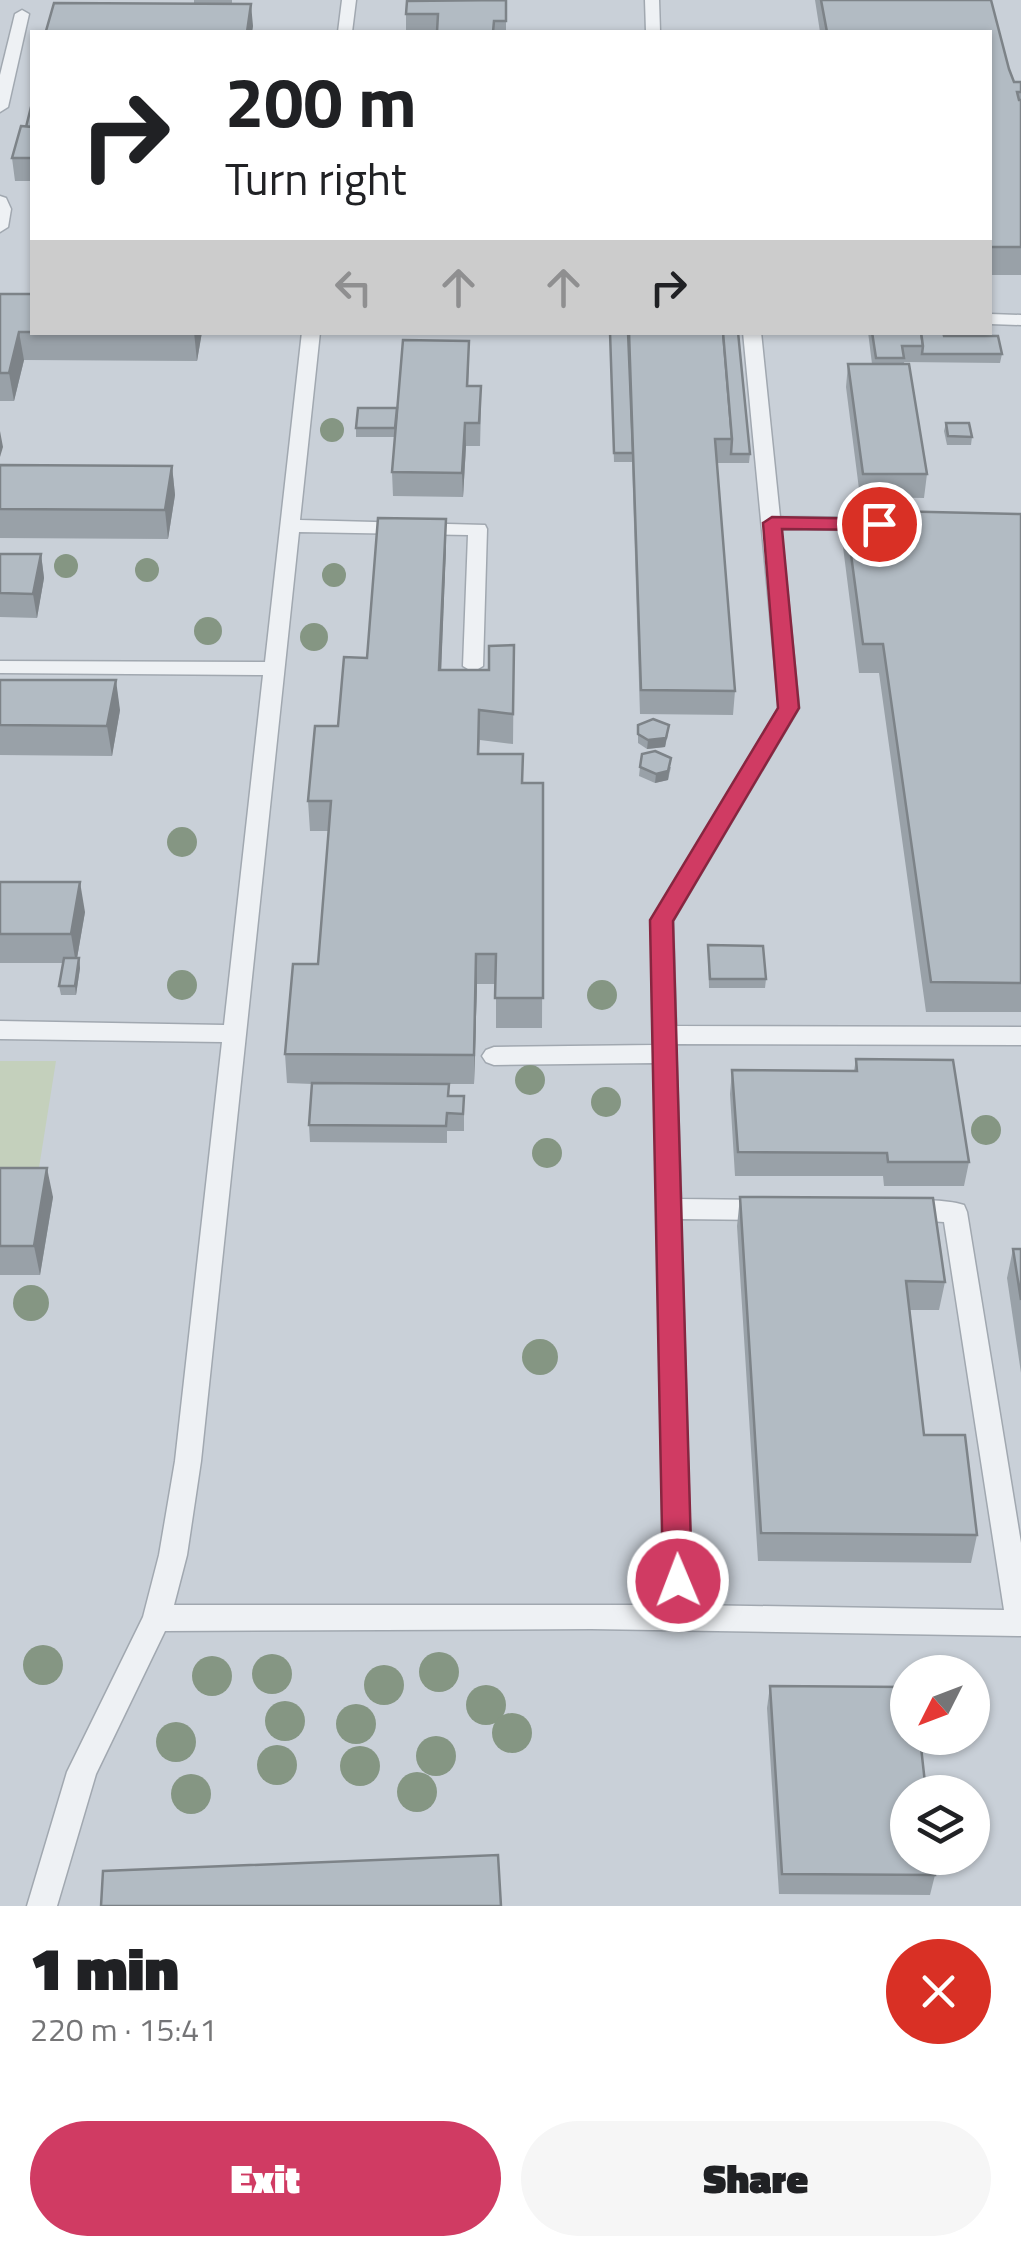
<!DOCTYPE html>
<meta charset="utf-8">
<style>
body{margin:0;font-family:"Titillium Web",sans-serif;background:#f6f6f6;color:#202124;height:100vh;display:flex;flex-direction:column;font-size:38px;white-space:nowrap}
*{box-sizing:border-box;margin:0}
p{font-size:32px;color:#757577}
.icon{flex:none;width:55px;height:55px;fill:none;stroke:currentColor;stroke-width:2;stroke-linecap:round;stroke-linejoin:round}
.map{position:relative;height:1906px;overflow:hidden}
.drawer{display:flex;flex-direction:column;background:#fff;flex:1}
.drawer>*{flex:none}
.hud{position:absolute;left:30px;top:30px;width:962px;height:305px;border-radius:0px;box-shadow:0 2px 8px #0004;background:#fff;color:#202124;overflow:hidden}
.needle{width:65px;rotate:228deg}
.tools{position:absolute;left:890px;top:1655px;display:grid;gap:20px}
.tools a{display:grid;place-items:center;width:100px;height:100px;border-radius:50%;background:#fff;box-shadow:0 2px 8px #0004;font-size:50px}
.pin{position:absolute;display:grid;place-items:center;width:85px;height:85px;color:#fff;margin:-42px;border:5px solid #fff;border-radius:50%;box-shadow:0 2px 10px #0007}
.me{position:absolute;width:110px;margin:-55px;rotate:359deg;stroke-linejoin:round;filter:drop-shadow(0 0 8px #0008)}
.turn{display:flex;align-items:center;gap:35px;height:210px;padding:0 30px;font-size:45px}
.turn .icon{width:130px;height:130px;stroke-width:2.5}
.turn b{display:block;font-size:70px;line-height:85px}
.lanes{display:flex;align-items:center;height:95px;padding:0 30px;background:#0003;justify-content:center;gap:50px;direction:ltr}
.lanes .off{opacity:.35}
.round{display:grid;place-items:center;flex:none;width:105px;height:105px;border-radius:52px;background:#f6f6f6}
.headline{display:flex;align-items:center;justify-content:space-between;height:170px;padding:0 30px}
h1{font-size:60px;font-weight:800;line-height:75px}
.button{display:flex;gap:20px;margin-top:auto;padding:20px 30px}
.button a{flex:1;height:115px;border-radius:60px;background:#d03b63;color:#fff;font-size:40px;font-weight:800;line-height:115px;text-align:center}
.button a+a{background:#f6f6f6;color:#202124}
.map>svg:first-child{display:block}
.built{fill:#c9d0d8;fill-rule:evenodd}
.green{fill:#c4d0bc}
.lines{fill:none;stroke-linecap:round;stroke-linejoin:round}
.lane-casing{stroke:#a1a8b0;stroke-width:3}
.lane{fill:#eef1f4;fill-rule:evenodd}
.tree{fill:#859683}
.wall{fill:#99a1a8}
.shaded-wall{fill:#7d8388}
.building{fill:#b2bbc3;stroke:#7d8388;stroke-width:2.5}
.route{fill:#d03b63;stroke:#872640;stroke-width:2.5}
</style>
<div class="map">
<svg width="1021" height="1906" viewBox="0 0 1021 1906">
<rect width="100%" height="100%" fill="#dbe1e6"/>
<path class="built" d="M0 0H1021V1906H0ZM32 32H990V332H32ZM908 1672H972V1738H908ZM908 1792H972V1858H908Z"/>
<polygon class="green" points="0,1061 56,1061 38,1174 0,1174"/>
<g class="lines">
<defs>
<g id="lane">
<polygon points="342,0 356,0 352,32 338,32"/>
<polygon points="645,0 659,0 660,32 646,32"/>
<polygon points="22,10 29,14 8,107 0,112 0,75 15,14"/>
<polygon points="0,196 6,198 11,209 8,227 0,232"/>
<polygon points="990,314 1021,315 1021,325 990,324"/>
<path d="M302 332H320L300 520 485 525 487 529 483 666 473 672 463 666 468 535 299 532 201 1461 187 1555 174 1605H664L654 1063 494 1065 486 1062 482 1056 486 1050 494 1047 653 1045 651 921 779 708 743 332H761L780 517 874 518 883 524 874 530 781 529 799 708 673 921 676 1026 1021 1027V1045L676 1044 681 1199 768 1200 777 1203 780 1210 777 1217 768 1220 681 1219 692 1605 1004 1610 944 1222 896 1219 893 1212 896 1205C915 1199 945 1199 964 1205L967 1212 1021 1543V1636L591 1629 165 1631 96 1774 57 1906H27L67 1772 143 1617 159 1555 175 1461 222 1042 0 1039V1021L224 1025 263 675 0 673V661L265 662Z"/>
</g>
</defs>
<use href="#lane" class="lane-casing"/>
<use href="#lane" class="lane"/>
</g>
<g class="tree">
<circle cx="332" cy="430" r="12"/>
<circle cx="66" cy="566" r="12"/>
<circle cx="147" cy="570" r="12"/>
<circle cx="334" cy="575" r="12"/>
<circle cx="208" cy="631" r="14"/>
<circle cx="314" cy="637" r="14"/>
<circle cx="182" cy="842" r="15"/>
<circle cx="182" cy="985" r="15"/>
<circle cx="602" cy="995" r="15"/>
<circle cx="530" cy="1080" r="15"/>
<circle cx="606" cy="1102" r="15"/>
<circle cx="986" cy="1130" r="15"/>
<circle cx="547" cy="1153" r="15"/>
<circle cx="31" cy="1303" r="18"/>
<circle cx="540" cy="1357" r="18"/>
<circle cx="43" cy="1665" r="20"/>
<circle cx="439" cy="1672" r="20"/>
<circle cx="272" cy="1674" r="20"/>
<circle cx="212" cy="1676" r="20"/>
<circle cx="384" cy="1685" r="20"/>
<circle cx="486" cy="1705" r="20"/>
<circle cx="285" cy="1721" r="20"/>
<circle cx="356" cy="1724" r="20"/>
<circle cx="512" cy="1733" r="20"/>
<circle cx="176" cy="1742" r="20"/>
<circle cx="436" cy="1756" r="20"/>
<circle cx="277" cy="1765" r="20"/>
<circle cx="360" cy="1766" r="20"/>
<circle cx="417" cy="1792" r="20"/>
<circle cx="191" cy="1794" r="20"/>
</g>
<g class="wall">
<rect x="194" y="0" width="38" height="3"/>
<polygon points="506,0 506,32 406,32 406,14 439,1"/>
<polygon points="815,0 991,0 1009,69 1014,82 1021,82 1021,275 990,275 990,32 820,32"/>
<polygon points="253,26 252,32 46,31"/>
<polygon points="32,103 32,181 15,181 12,158 26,127"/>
<polygon points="0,294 32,332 202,332 197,361 24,360 14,401 0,401"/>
<polygon points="405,332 471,332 471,334"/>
<polygon points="610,332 750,454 749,463 717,463 735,691 733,715 640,714 632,462 614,462"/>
<polygon points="868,332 943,332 944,336 1002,354 1000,363 904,362 927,474 924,498 860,497 846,387 848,364 872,364"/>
<polygon points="469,364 468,386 481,410 480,446 466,446 463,497 393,496 392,472 395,437 356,437 356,428 397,408"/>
<polygon points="946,423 972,437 971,445 947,445 944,431"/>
<polygon points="0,465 172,466 175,495 168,539 0,538"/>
<polygon points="845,510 1021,514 1021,1012 926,1012 879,673 859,673 842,539"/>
<polygon points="446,519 446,548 441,670 489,670 514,645 513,744 480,740 479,754 522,783 543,783 542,1028 496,1028 496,984 477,984 474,1084 449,1084 449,1096 464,1096 464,1131 447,1131 447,1143 310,1142 309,1125 312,1084 287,1083 285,1054 318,964 329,831 310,831 308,801 338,726 367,658"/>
<polygon points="0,554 41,554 44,578 37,618 0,617"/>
<polygon points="0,680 120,710 112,756 0,755"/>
<polygon points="638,725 668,734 665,747 647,749 638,743"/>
<polygon points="640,767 671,767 668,780 655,783 639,776"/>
<polygon points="0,882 85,912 77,958 79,958 80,968 76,995 61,995 59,986 63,963 0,963"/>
<polygon points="708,945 766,979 765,988 709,988"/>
<polygon points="856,1059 969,1162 964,1186 884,1186 883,1176 735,1176 730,1094 732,1070 854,1071"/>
<polygon points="0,1168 53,1197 40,1275 0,1275"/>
<polygon points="740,1197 945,1282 939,1310 910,1310 924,1435 977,1535 971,1563 758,1561 737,1226"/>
<polygon points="1013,1249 1021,1249 1021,1373 1007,1278"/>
<polygon points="770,1686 935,1875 930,1895 779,1894 767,1708"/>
</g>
<g class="shaded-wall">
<polygon points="251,4 253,26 252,32 247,32"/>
<polygon points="19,332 24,360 14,401 9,373"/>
<polygon points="194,332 202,332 197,361"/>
<polygon points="465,423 466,446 463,497 462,473"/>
<polygon points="0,431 3,447 0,457"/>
<polygon points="172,466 175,495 168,539 165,510"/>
<polygon points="446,519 446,548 440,700 439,670"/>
<polygon points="41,554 44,578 37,618 33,594"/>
<polygon points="116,680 120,710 112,756 107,726"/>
<polygon points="669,725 665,747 647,749 648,740"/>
<polygon points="671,758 668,780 655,783 656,774"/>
<polygon points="80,882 85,912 76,964 71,934"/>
<polygon points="476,954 477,984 474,1084 474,1055"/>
<polygon points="79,958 80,968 76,995 75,986"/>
<polygon points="47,1168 53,1197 40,1275 34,1246"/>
</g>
<g class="building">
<polygon points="506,0 506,21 494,21 493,32 437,32 438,14 406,14 407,1"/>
<polygon points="821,0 991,0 1009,69 1014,82 1021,82 1021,92 1017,92 1019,100 1021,100 1021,247 990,247 990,32 827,32"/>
<polygon points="54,3 251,4 247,32 46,31"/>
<polygon points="32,103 32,127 26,127"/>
<polygon points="21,126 32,127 32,158 12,158"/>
<polygon points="0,294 32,294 32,332 19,332 9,373 0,373"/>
<polygon points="610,332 628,332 633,453 614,453"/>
<polygon points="629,332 723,332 732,439 715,439 735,691 641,690"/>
<polygon points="723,332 738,332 750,454 731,454 732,439"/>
<polygon points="872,332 921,332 923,346 902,346 904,358 876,358"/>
<polygon points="921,332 943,332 944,336 998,336 1002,354 922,354 923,346"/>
<polygon points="403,340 469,341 467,386 481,386 479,423 465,423 462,473 392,472"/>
<polygon points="848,364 909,364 927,474 863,474"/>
<polygon points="358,408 397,408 395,428 356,428"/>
<polygon points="946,423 969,423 972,437 948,436"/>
<polygon points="0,465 172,466 165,510 0,509"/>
<polygon points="845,510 1021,514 1021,983 931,982 883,644 863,644"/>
<polygon points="378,518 446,519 439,670 489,670 489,646 514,645 513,714 479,710 478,754 523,754 522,783 543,783 543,998 495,998 496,954 476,954 474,1055 285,1054 293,964 318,964 331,801 308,801 315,726 338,726 344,657 367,658"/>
<polygon points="0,554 41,554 33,594 0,593"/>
<polygon points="0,680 116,680 107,726 0,725"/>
<polygon points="653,719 669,725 666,738 648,740 638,734 638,725"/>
<polygon points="655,751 671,758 668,771 656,774 640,767 642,754"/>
<polygon points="0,882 80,882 71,934 0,934"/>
<polygon points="708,945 763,946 766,979 710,979"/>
<polygon points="64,958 79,958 75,986 59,986"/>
<polygon points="856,1059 953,1060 969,1162 888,1162 887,1153 738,1152 732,1070 857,1071"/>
<polygon points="312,1083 449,1084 448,1096 464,1096 463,1114 447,1113 446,1126 309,1125"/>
<polygon points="0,1168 47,1168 34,1246 0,1246"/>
<polygon points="740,1197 933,1198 945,1282 906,1281 924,1435 965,1435 977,1535 761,1533"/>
<polygon points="1013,1249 1021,1249 1021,1300"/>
<polygon points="770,1686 908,1687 908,1738 920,1738 926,1792 908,1792 908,1858 933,1858 935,1875 782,1874"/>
<polygon points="498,1855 501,1906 101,1906 103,1871"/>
</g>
<polygon class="route" points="772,517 879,519 889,524 879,530 782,529 799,708 673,921 692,1581 687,1590 678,1593 668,1590 663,1581 650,920 778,708 763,523"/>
</svg>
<div class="tools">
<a><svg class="needle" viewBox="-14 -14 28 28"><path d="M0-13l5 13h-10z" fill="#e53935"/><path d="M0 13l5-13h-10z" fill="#757577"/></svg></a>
<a><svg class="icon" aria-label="layers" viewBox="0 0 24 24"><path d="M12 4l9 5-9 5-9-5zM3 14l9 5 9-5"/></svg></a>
</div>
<div class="pin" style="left:879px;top:524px;background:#d93025"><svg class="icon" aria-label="arrive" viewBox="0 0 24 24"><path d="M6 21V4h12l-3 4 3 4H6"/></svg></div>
<svg class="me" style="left:678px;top:1581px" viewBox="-20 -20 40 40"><circle r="17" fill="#d03b63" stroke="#fff" stroke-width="3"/><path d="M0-11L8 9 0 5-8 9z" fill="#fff"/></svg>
<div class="hud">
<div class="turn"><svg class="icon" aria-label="right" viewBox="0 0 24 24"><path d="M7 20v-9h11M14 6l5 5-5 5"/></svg><div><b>200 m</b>Turn right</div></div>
<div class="lanes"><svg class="icon off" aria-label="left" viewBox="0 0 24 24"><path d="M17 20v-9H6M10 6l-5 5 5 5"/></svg><svg class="icon off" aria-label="ahead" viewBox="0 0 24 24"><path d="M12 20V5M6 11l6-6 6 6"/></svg><svg class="icon off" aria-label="ahead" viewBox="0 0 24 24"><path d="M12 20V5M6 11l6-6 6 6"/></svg><svg class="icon" aria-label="right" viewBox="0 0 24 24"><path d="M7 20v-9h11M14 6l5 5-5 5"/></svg></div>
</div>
</div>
<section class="drawer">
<div class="headline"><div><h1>1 min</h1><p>220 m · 15:41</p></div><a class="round" style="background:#d93025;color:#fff"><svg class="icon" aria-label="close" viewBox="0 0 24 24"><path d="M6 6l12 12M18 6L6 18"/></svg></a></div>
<div class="button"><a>Exit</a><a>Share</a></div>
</section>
